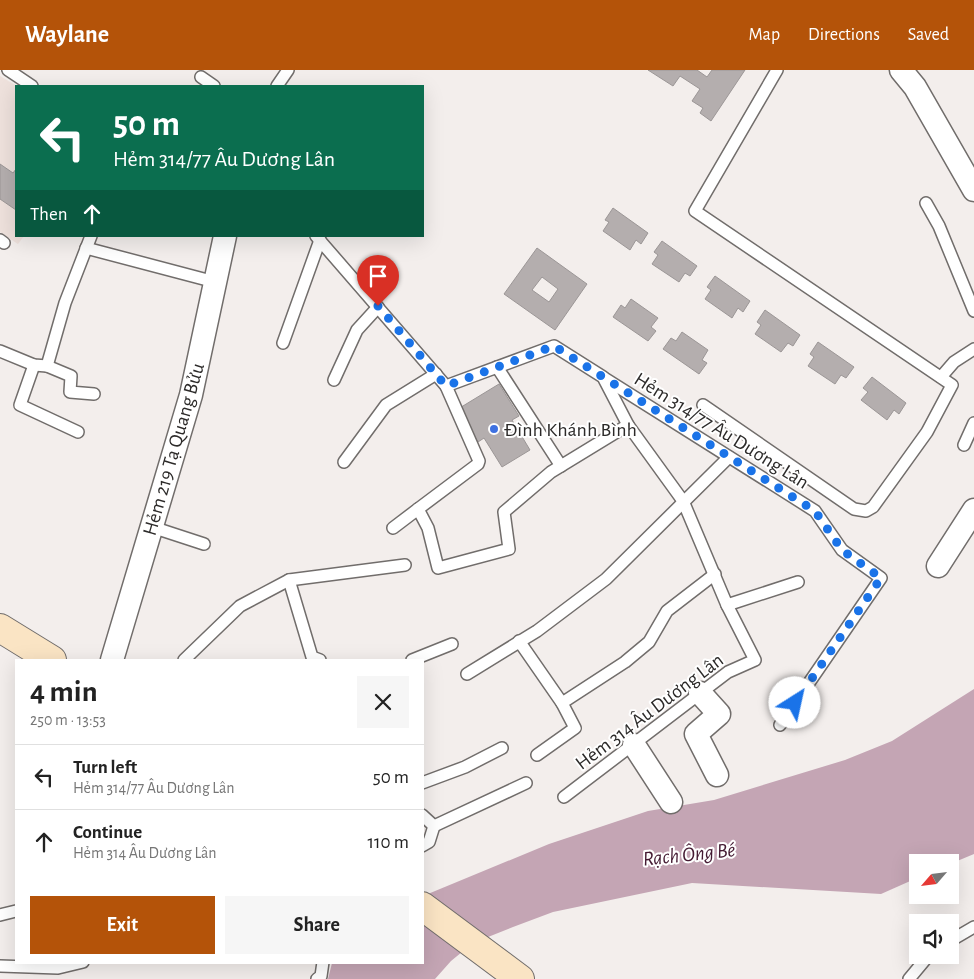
<!DOCTYPE html>
<meta charset="utf-8">
<style>
body{margin:0;font-family:"Alegreya Sans",sans-serif;background:#f6f6f6;color:#222;height:100vh;display:flex;flex-direction:column;font-size:19px;white-space:nowrap}
*{box-sizing:border-box;margin:0}
p{font-size:16px;color:#767676}
.icon{flex:none;width:28px;height:28px;fill:none;stroke:currentColor;stroke-width:2;stroke-linecap:round;stroke-linejoin:round}
.map{position:relative;flex:1;overflow:hidden}
.panel{position:absolute;left:15px;top:589px;width:409px;height:305px;display:flex;flex-direction:column;background:#fff;border-radius:0px;box-shadow:0 5px 20px #0002}
.panel>*{flex:none}
.hud{position:absolute;left:15px;top:15px;width:409px;height:152px;border-radius:0px;box-shadow:0 5px 20px #0002;background:#0b6e4f;color:#fff;overflow:hidden}
.needle{width:32px;rotate:242deg}
.tools{position:absolute;left:909px;top:784px;display:grid;gap:10px}
.tools a{display:grid;place-items:center;width:50px;height:50px;border-radius:0px;background:#fff;box-shadow:0 5px 20px #0002;font-size:25px}
.pin{position:absolute;display:grid;place-items:center;width:42px;height:42px;color:#fff;margin:-51px -21px;border-radius:50% 50% 50% 0;rotate:-45deg;box-shadow:0 0 5px #0007}
.pin .icon{rotate:45deg}
.me{position:absolute;width:55px;margin:-28px;rotate:35deg;stroke-linejoin:round;filter:drop-shadow(0 0 4px #0008)}
.turn{display:flex;align-items:center;gap:18px;height:105px;padding:0 15px;font-size:22px}
.turn .icon{width:65px;height:65px;stroke-width:2.5}
.turn b{display:block;font-size:35px;line-height:42px}
.then{display:flex;align-items:center;height:48px;padding:0 15px;background:#0003;gap:10px;font-size:19px}
.round{display:grid;place-items:center;flex:none;width:52px;height:52px;border-radius:0px;background:#f6f6f6}
.summary{display:flex;align-items:center;justify-content:space-between;height:85px;padding:0 15px}
h1{font-size:30px;font-weight:700;line-height:38px}
.action{display:flex;gap:10px;margin-top:auto;padding:10px 15px}
.action a{flex:1;height:58px;border-radius:0px;background:#b45309;color:#fff;font-size:20px;font-weight:700;line-height:58px;text-align:center}
.action a+a{background:#f6f6f6;color:#222}
ul{padding:0;list-style:none}
li{display:flex;align-items:center;gap:15px;height:65px;padding:0 15px;border-top:1px solid #e0e0e0}
li div{flex:1}
li b{display:block;font-size:19px}
li em{font-style:normal}
header{display:flex;align-items:center;gap:30px;box-sizing:border-box;height:70px;padding:0 25px;background:#b45309;color:#fff}
header strong{font-size:24px}
nav{display:flex;gap:28px;margin-inline-start:auto;font-size:18px}
.map>svg:first-child{display:block}
.built{fill:#eee1dc}
.water{fill:#c4a5b4}
.building{fill:#b4aeae;stroke:#9b9696;fill-rule:evenodd}
.lines{fill:none;stroke-linecap:round;stroke-linejoin:round}
.service-casing{stroke:#716d6b;stroke-width:14}
.minor-casing{stroke:#716d6b;stroke-width:25}
.secondary-casing{stroke:#716d6b;stroke-width:30}
.service{stroke:#fff;stroke-width:11}
.minor{stroke:#fff;stroke-width:22}
.secondary{stroke:#fae4c4;stroke-width:28}
.route{stroke:#1a73e8;stroke-width:9;stroke-dasharray:0 16.2}
.poi-dot{fill:#3e71e1;stroke:#fff;stroke-width:2}
.labels{text-anchor:middle;stroke-width:4;stroke-linejoin:round;paint-order:stroke}
.poi-label{font-size:20px;fill:#2c2a29;stroke:#fff;text-anchor:start}
.street-label{font-size:20px;fill:#2c2a29;stroke:#fff}
.water-label{font-size:21px;font-style:italic;fill:#441a32;stroke:#fff}
</style>
<header>
<strong>Waylane</strong>
<nav><a>Map</a><a>Directions</a><a>Saved</a></nav>
</header>
<div class="map">
<svg width="974" height="909" viewBox="0 0 974 909">
<rect width="100%" height="100%" fill="#f3eeec"/>
<polygon class="built" points="0,6 17,16 16,166 24,166 18,174 0,162"/>
<polygon class="water" points="974,619 974,784 950,794 918,792 917,808 881,824 692,813 553,842 513,857 473,873 451,891 435,909 328,909 332,893 422,892 423,826 549,774 648,741 714,730 845,690 892,671"/>
<g class="building">
<polygon points="648,0 697,0 707,7 712,0 745,0 711,51 700,43 703,38 692,31 700,19 680,6 673,16"/>
<polygon points="0,94 13,103 16,99 16,140 0,129"/>
<polygon points="613,138 648,163 641,174 636,170 630,180 603,161 609,152 605,150"/>
<polygon points="662,171 697,196 690,206 685,203 679,212 652,194 658,185 654,182"/>
<path d="M537 178 587 214 555 260 504 224ZM542 207 558 219 549 232 532 220Z"/>
<polygon points="715,206 750,231 743,242 738,238 732,248 705,229 711,220 707,217"/>
<polygon points="631,229 658,248 651,257 656,261 648,271 613,247 621,235 625,238"/>
<polygon points="765,240 800,265 793,276 788,273 781,282 755,264 761,255 757,252"/>
<polygon points="682,262 708,280 702,290 707,293 699,304 663,279 671,268 676,271"/>
<polygon points="818,272 854,297 846,308 841,305 835,314 808,296 814,287 810,284"/>
<polygon points="872,307 906,333 899,344 894,340 887,350 861,330 868,322 863,318"/>
<polygon points="499,314 519,346 512,350 530,380 502,397 484,368 478,372 458,339"/>
</g>
<g class="lines">
<defs>
<g id="service">
<polyline points="8,0 32,16"/>
<polyline points="201,7 214,16"/>
<polyline points="277,16 288,0"/>
<polyline points="926,133 939,156 974,241"/>
<polyline points="316,166 446,316 554,276 603,307 628,355 683,431 727,535 755,590 728,602 564,727"/>
<polyline points="0,170 4,173"/>
<polyline points="86,178 215,212"/>
<polyline points="283,273 320,170"/>
<polyline points="0,281 34,295 47,296 65,233 91,166"/>
<polyline points="34,295 20,335 78,362"/>
<polyline points="47,296 71,306 70,322 94,324"/>
<polyline points="497,297 561,396"/>
<polyline points="941,307 954,292 974,279"/>
<polyline points="604,308 815,441 842,480 881,508 780,655"/>
<polyline points="334,310 357,260 378,237"/>
<polyline points="703,335 854,439 866,441 873,437 927,362 952,315 695,141 777,0"/>
<polyline points="964,375 974,353"/>
<polyline points="344,392 386,335 436,304"/>
<polyline points="418,439 478,394 479,391 446,316"/>
<polyline points="152,457 204,474"/>
<polyline points="393,458 418,439 428,458 438,498 509,479 504,442 551,402 628,355"/>
<polyline points="289,510 312,587 320,590"/>
<polyline points="727,535 798,512"/>
<polyline points="519,571 562,633"/>
<polyline points="184,590 240,536 289,510 405,495"/>
<polyline points="412,590 452,574"/>
<polyline points="467,604 537,561 606,509 729,387"/>
<polyline points="537,685 575,658 562,633 625,592 649,572 667,541 715,504"/>
<polyline points="422,713 465,697 502,678"/>
<polyline points="422,745 434,756 526,713"/>
<polyline points="422,776 429,772 434,756"/>
<polyline points="0,845 16,841"/>
<polyline points="950,871 974,857"/>
<polyline points="0,896 58,898 83,892"/>
<polyline points="317,909 321,906 323,892"/>
<polyline points="909,909 929,885"/>
</g>
<g id="minor">
<polyline points="901,0 915,17 974,120"/>
<polyline points="938,496 974,440"/>
<polyline points="112,590 191,325 225,166"/>
<polyline points="700,623 719,644 696,664 717,705"/>
<polyline points="634,675 671,732"/>
</g>
<g id="secondary">
<polyline points="0,558 52,590"/>
<polyline points="422,836 520,909"/>
</g>
</defs>
<use href="#service" class="service-casing"/>
<use href="#minor" class="minor-casing"/>
<use href="#secondary" class="secondary-casing"/>
<use href="#service" class="service"/>
<use href="#minor" class="minor"/>
<use href="#secondary" class="secondary"/>
</g>
<g class="lines">
<polyline class="route" points="378,236 446,316 554,276 815,441 842,480 881,508 795,633"/>
</g>
<circle class="poi-dot" cx="494" cy="359" r="5"/>
<g class="labels">
<g class="poi-label">
<text x="504" y="366">Đình Khánh Bình</text>
</g>
<g class="street-label">
<text transform="translate(722 360) rotate(32)" y="7">Hẻm 314/77 Âu Dương Lân</text>
<text transform="translate(173 379) rotate(-74)" y="7">Hẻm 219 Tạ Quang Bửu</text>
<text transform="translate(649 641) rotate(-37)" y="7">Hẻm 314 Âu Dương Lân</text>
</g>
<g class="water-label">
<text transform="translate(689 784) rotate(-6)" y="7">Rạch Ông Bé</text>
</g>
</g>
</svg>
<div class="tools">
<a><svg class="needle" viewBox="-14 -14 28 28"><path d="M0-13l5 13h-10z" fill="#e53935"/><path d="M0 13l5-13h-10z" fill="#767676"/></svg></a>
<a><svg class="icon" aria-label="sound" viewBox="0 0 24 24"><path d="M4 9h4l5-4v14l-5-4H4zM17 9q2 3 0 6"/></svg></a>
</div>
<div class="pin" style="left:378px;top:236px;background:#d93025"><svg class="icon" aria-label="arrive" viewBox="0 0 24 24"><path d="M6 21V4h12l-3 4 3 4H6"/></svg></div>
<svg class="me" style="left:795px;top:633px" viewBox="-20 -20 40 40"><circle r="19" fill="#fff"/><path d="M0-13L10 11 0 6-10 11z" fill="#1a73e8"/></svg>
<div class="hud">
<div class="turn"><svg class="icon" aria-label="left" viewBox="0 0 24 24"><path d="M17 20v-9H6M10 6l-5 5 5 5"/></svg><div><b>50 m</b>Hẻm 314/77 Âu Dương Lân</div></div>
<div class="then">Then<svg class="icon" aria-label="ahead" viewBox="0 0 24 24"><path d="M12 20V5M6 11l6-6 6 6"/></svg></div>
</div>
<section class="panel">
<div class="summary"><div><h1>4 min</h1><p>250 m · 13:53</p></div><a class="round"><svg class="icon" aria-label="close" viewBox="0 0 24 24"><path d="M6 6l12 12M18 6L6 18"/></svg></a></div>
<ul>
<li><svg class="icon" aria-label="left" viewBox="0 0 24 24"><path d="M17 20v-9H6M10 6l-5 5 5 5"/></svg><div><b>Turn left</b><p>Hẻm 314/77 Âu Dương Lân</p></div><em>50 m</em></li>
<li><svg class="icon" aria-label="ahead" viewBox="0 0 24 24"><path d="M12 20V5M6 11l6-6 6 6"/></svg><div><b>Continue</b><p>Hẻm 314 Âu Dương Lân</p></div><em>110 m</em></li>
</ul>
<div class="action"><a>Exit</a><a>Share</a></div>
</section>
</div>
